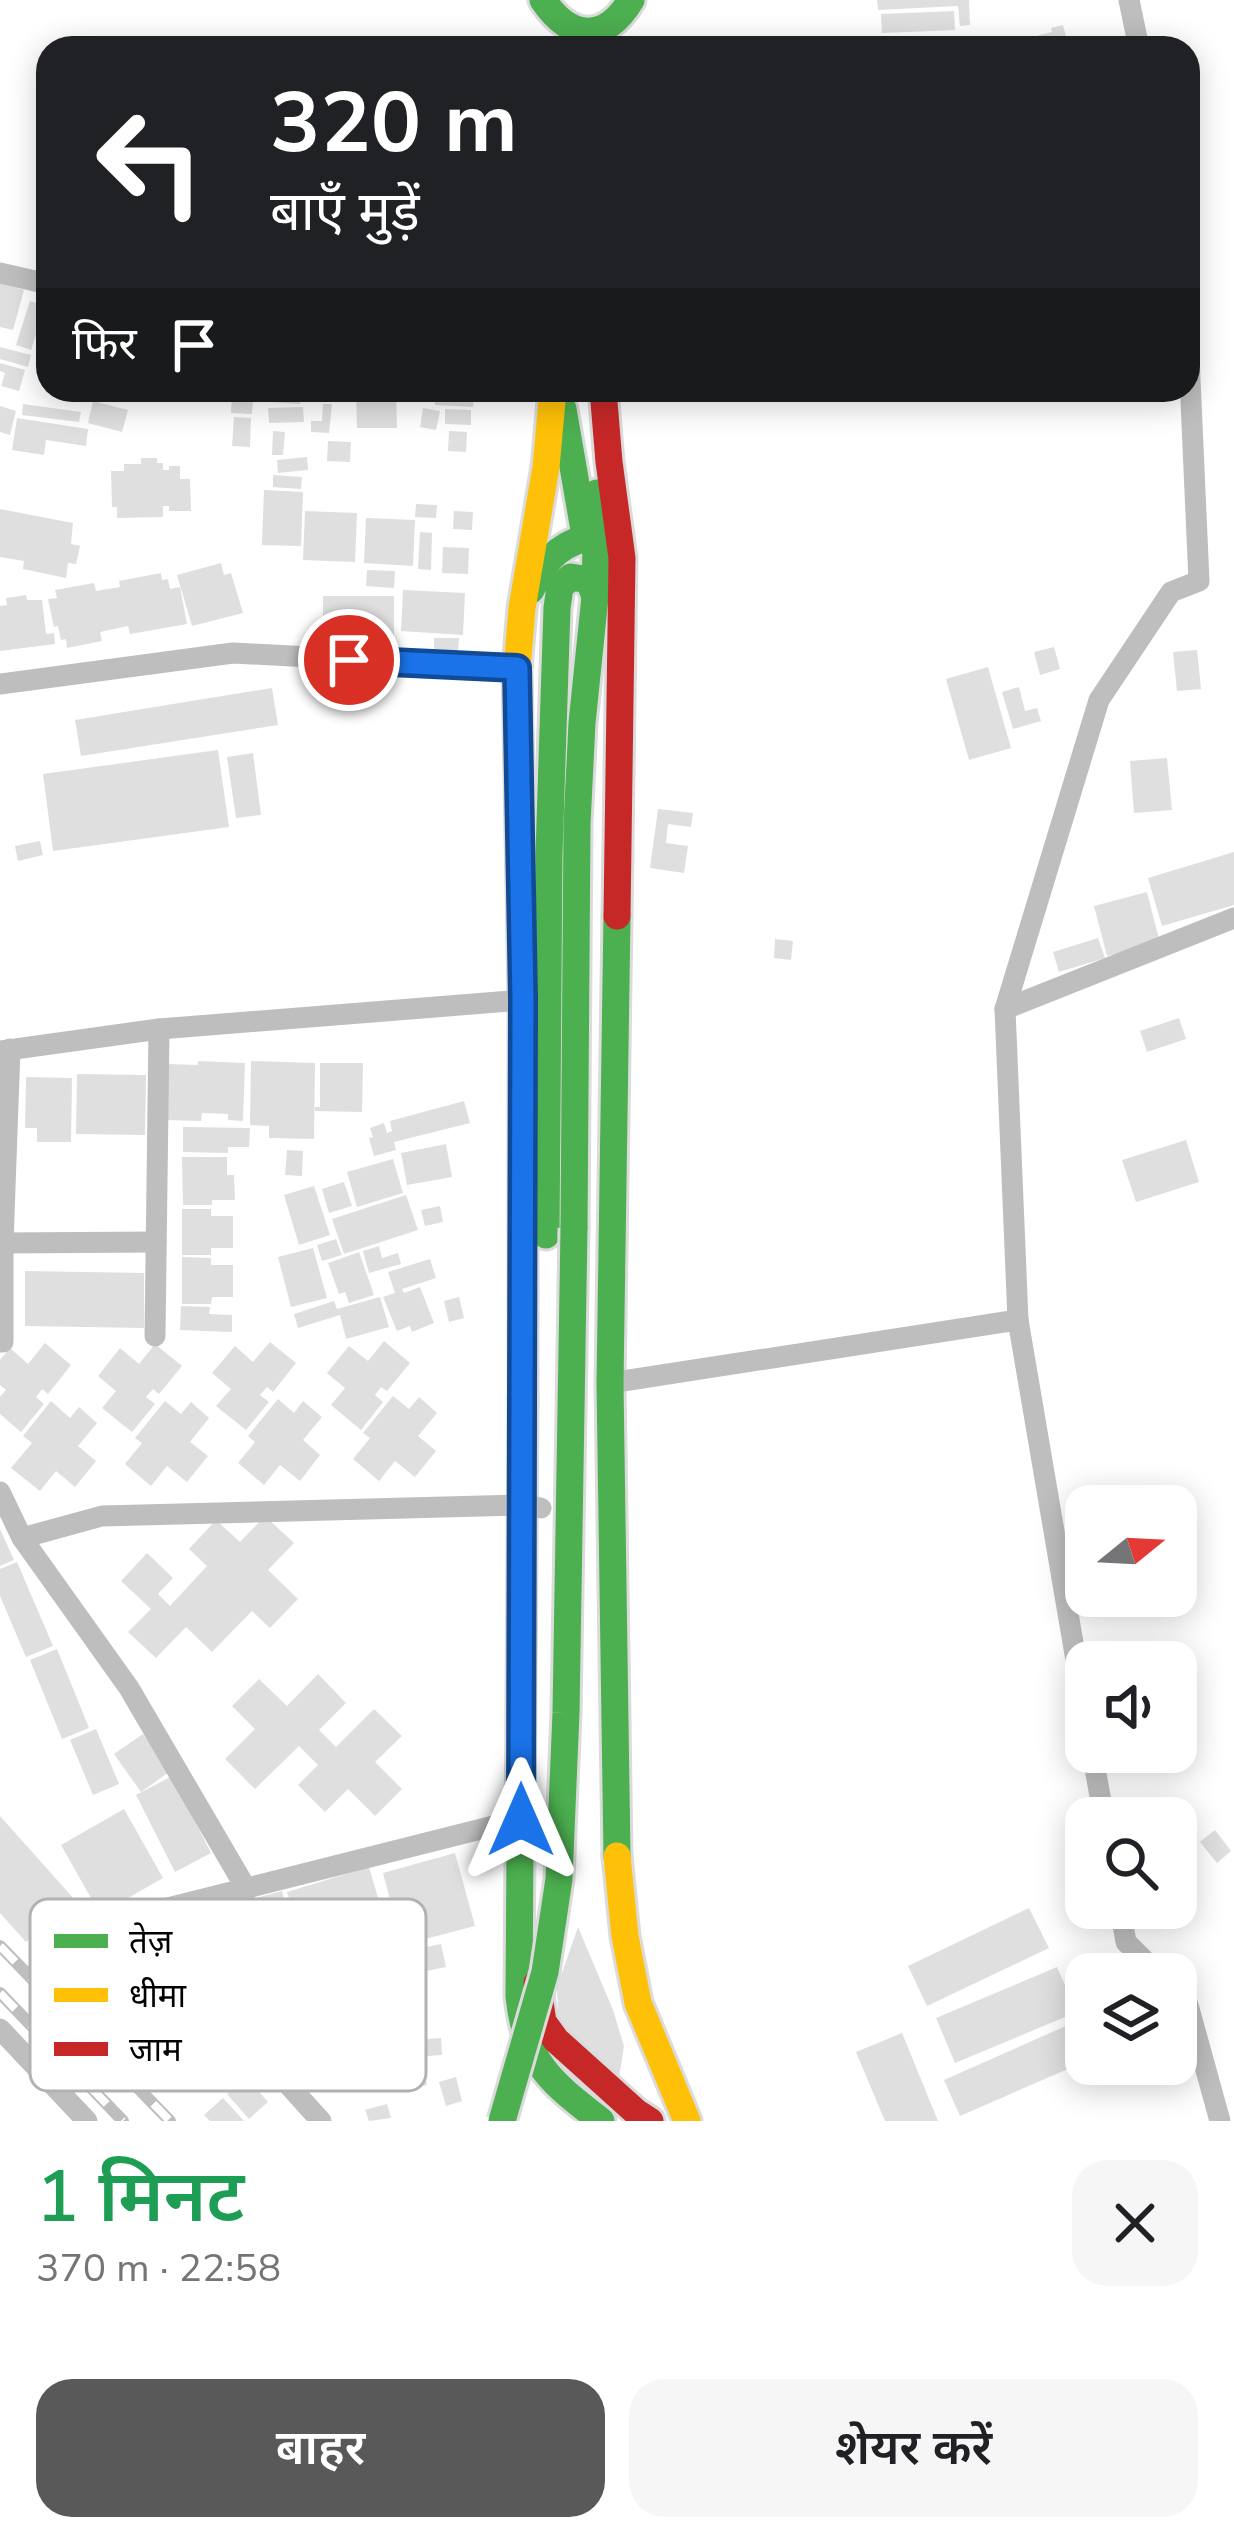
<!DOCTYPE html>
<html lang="hi">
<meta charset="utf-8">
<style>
body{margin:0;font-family:"Nunito Sans","Noto Sans Devanagari",sans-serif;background:#f6f6f6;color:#202124;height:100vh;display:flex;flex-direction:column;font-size:45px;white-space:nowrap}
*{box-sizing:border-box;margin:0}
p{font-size:39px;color:#757577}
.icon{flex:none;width:66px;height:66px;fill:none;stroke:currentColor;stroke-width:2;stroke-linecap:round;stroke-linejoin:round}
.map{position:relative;height:2121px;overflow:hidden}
.details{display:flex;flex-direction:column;background:#fff;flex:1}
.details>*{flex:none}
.banner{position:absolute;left:36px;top:36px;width:1164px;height:366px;border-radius:36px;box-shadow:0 6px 30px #0003;background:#202124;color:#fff;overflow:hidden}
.needle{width:78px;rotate:72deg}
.buttons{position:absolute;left:1065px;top:1485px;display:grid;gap:24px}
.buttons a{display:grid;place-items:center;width:132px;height:132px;border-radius:24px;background:#fff;box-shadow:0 6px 30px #0003;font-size:60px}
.pin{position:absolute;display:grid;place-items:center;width:102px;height:102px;color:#fff;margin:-51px;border:6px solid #fff;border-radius:50%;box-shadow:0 3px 12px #0007}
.me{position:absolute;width:132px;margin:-66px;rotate:0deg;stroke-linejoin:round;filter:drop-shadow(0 0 9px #0008)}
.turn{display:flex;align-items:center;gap:42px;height:252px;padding:0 36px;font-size:54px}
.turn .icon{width:156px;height:156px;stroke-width:2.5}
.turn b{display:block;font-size:84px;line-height:102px}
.then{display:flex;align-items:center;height:114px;padding:0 36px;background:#0003;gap:24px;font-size:45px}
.round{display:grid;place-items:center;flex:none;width:126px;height:126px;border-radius:36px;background:#f6f6f6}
.overview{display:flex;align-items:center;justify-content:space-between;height:204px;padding:0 36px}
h1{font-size:72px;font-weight:600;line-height:90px;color:#1e9e55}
.button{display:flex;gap:24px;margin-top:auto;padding:24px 36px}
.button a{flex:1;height:138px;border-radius:36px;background:#595959;color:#fff;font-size:48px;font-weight:600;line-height:138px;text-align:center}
.button a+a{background:#f6f6f6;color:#202124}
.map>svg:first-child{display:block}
.building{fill:#dfdfdf}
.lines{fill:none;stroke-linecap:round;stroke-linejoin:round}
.fast-casing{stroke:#dbdbdb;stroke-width:33}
.slow-casing{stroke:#dbdbdb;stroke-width:33}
.jam-casing{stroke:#dbdbdb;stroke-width:33}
.street{stroke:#bebebe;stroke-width:21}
.fast{stroke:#4caf50;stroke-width:27}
.slow{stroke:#ffc107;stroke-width:27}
.jam{stroke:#c62828;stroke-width:27}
.rail-casing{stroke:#bebebe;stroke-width:12}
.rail{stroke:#fff;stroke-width:8;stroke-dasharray:22;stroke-linecap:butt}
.fast-bridge-casing{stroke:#dbdbdb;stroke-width:33;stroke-linecap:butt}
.fast-bridge{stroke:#4caf50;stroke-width:27}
.route-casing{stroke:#114b97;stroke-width:30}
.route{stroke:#1a73e8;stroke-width:21}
.key{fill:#fff;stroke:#b2b2b2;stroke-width:3}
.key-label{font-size:33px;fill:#000}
</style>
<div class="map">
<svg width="1234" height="2121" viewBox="0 0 1234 2121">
<rect width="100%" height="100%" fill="#fff"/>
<g class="building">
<polygon points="877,0 969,0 970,25 960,26 958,6 878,10"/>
<polygon points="954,11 955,30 882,33 881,14"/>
<polygon points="1063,25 1069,48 1039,48 1036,36 1052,32 1051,28"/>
<polygon points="0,283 24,290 13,330 0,327"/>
<polygon points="30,301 45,306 31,350 16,345"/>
<polygon points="42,341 48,342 48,377 37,375"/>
<polygon points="0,347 31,355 28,367 0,359"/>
<polygon points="0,363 25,370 19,391 1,386 5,373 0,371"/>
<polygon points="232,390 254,390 252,414 231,413"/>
<polygon points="356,390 396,390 397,428 357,428"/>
<polygon points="456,390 474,390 473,407 435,405 435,397 456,398"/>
<polygon points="271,394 301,395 300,404 270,402"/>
<polygon points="93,401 128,410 122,432 88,423"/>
<polygon points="23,404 81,412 79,422 22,415"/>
<polygon points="323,404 332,404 329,433 311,432 311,421 322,421"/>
<polygon points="0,406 16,411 10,435 0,432"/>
<polygon points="303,407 304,422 269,423 268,408"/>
<polygon points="423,408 440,411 436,430 420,427"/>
<polygon points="445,409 471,410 471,425 445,424"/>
<polygon points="234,417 251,418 250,447 232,446"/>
<polygon points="17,418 88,429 86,446 46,440 44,455 12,450"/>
<polygon points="273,431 285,432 283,455 272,455"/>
<polygon points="449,431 467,432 466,452 448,451"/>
<polygon points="328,441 351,442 350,462 327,461"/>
<polygon points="307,457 308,470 278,473 277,460"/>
<polygon points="141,458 157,458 157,463 163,463 163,470 169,470 169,466 180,466 180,479 190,479 191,511 169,511 169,506 163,506 163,517 117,518 117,507 112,507 111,471 124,471 124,464 141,464"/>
<polygon points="273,475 302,477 301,489 273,487"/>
<polygon points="264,490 303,492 301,546 262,545"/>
<polygon points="416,504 437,505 436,518 415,517"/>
<polygon points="0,509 73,523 71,544 80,546 76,564 68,563 66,578 23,569 24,561 0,557"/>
<polygon points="305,511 357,513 355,562 303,560"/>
<polygon points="454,511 473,512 472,530 453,529"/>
<polygon points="366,518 415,520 413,566 364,563"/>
<polygon points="420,532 432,533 431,570 418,569"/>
<polygon points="443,547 469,548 468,574 442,573"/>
<polygon points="221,563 224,575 231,573 243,613 192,626 177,575"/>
<polygon points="367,570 395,571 394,588 366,586"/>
<polygon points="161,573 162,580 168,579 170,589 180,587 187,624 130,634 128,626 100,632 102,641 67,648 66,639 61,640 58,626 54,627 48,599 57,598 55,590 94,583 96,591 120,587 119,581"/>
<polygon points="403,590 465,593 463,635 401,631"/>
<polygon points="26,595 27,600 42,600 46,634 54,633 55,644 0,651 0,606 7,605 6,598"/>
<polygon points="323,596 394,596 394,637 323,636"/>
<polygon points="434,638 459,638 458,655 434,655"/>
<polygon points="1054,647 1060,669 1040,675 1034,652"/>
<polygon points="1197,650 1201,689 1177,691 1173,652"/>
<polygon points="988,667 1011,748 969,760 946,679"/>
<polygon points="1019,687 1025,711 1037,708 1041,721 1013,729 1002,692"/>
<polygon points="272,688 278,725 81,756 75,720"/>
<polygon points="218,750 229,827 53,851 43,774"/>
<polygon points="253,753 261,815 236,818 227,757"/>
<polygon points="1167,758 1172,810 1134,813 1130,761"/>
<polygon points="658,809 693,813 691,827 668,824 666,843 688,846 684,873 650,868"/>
<polygon points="40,841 43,855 18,861 15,846"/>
<polygon points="1234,852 1234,905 1162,926 1148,878"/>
<polygon points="1147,892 1160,943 1107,956 1094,906"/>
<polygon points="1098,938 1105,958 1059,972 1053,952"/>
<polygon points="775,939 793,941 791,960 774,958"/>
<polygon points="1179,1018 1186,1039 1147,1052 1140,1031"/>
<polygon points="198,1061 245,1063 243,1121 228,1120 228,1114 202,1113 201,1121 165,1120 167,1064 198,1065"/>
<polygon points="251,1061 315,1063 314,1139 269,1138 269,1126 250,1125"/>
<polygon points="320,1063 363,1063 362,1112 315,1111 315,1107 320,1107"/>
<polygon points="77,1074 146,1075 145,1135 76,1134"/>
<polygon points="26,1077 72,1078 71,1142 37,1142 37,1128 25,1128"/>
<polygon points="464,1101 470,1123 394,1142 396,1150 374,1156 369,1138 373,1137 370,1128 384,1123 387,1133 392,1131 390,1121"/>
<polygon points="183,1127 250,1128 249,1147 228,1147 228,1153 183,1152"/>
<polygon points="1186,1140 1199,1182 1136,1202 1122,1160"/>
<polygon points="446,1144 452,1177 407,1185 401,1153"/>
<polygon points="287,1150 303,1151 302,1176 285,1175"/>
<polygon points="182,1157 227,1157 227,1175 234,1175 235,1200 212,1200 212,1205 183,1205"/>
<polygon points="393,1159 403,1193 357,1207 347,1172"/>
<polygon points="344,1182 352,1206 329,1213 322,1189"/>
<polygon points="314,1186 330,1235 299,1245 284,1195"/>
<polygon points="406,1195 418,1230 344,1254 332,1219"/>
<polygon points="440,1206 443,1222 425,1226 421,1210"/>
<polygon points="182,1209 211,1209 211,1216 233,1216 233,1248 211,1248 211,1255 182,1255"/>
<polygon points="336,1239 342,1255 322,1261 317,1245"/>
<polygon points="379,1246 382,1258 398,1253 401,1264 369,1273 363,1251"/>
<polygon points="313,1248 327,1298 291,1307 278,1257"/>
<polygon points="359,1252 374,1295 349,1303 345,1292 339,1294 328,1263"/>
<polygon points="182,1257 211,1258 211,1265 233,1265 233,1297 212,1297 211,1304 182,1304"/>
<polygon points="430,1259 436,1278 402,1289 404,1293 420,1287 434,1323 412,1332 410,1326 397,1331 383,1297 395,1293 388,1272"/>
<polygon points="25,1271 144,1273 144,1328 25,1326"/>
<polygon points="380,1297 389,1327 346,1339 340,1315 298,1328 294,1314 334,1301 337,1309"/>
<polygon points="459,1297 464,1318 449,1322 444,1301"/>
<polygon points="181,1306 210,1307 209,1314 232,1315 232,1332 180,1330"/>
<polygon points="384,1341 410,1363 387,1391 381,1387 375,1395 383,1402 361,1430 331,1405 345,1388 327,1373 349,1346 368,1361"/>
<polygon points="270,1342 296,1363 273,1392 267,1387 260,1395 269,1402 246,1430 216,1406 231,1389 212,1373 235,1346 253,1362"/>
<polygon points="45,1343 71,1365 48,1394 42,1389 36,1397 44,1404 21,1432 0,1414 0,1397 6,1390 0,1385 0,1360 10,1348 28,1364"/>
<polygon points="155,1344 182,1366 159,1394 153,1389 146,1397 155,1404 132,1432 102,1408 116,1391 98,1376 120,1348 139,1364"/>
<polygon points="393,1396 409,1409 419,1397 437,1413 418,1436 436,1451 415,1477 395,1461 379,1481 353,1459 370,1438 363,1433"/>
<polygon points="278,1399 294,1413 303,1401 322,1417 303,1440 320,1455 300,1481 280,1465 264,1485 238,1463 255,1442 248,1436"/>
<polygon points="51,1401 70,1418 79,1407 97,1423 78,1446 96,1461 75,1487 56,1471 40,1491 11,1468 32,1443 23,1436"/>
<polygon points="165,1401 181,1414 191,1402 209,1418 190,1442 208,1456 187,1482 167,1466 151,1486 125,1464 142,1443 135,1438"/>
<polygon points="265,1516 294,1543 268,1570 298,1599 270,1628 252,1611 212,1652 186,1627 156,1658 128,1632 151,1609 121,1581 147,1553 173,1578 158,1594 170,1606 207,1566 189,1549 216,1520 240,1542"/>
<polygon points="0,1529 14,1560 0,1566"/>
<polygon points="17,1562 53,1646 26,1657 0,1596 0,1569"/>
<polygon points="57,1649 89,1728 62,1739 30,1660"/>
<polygon points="318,1674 346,1703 319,1730 336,1747 374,1709 402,1736 375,1762 402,1789 375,1816 348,1789 325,1812 298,1785 318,1765 299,1746 255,1789 225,1759 255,1729 232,1706 259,1679 287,1706"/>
<polygon points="96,1729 119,1784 93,1795 70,1740"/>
<polygon points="143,1734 169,1772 141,1792 114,1754"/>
<polygon points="172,1776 211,1853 175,1872 136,1795"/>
<polygon points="124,1809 163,1878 100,1914 61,1845"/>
<polygon points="0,1816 74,1899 26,1942 0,1913"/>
<polygon points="1215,1830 1231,1851 1217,1863 1200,1842"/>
<polygon points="455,1853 475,1926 402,1945 383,1873"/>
<polygon points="369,1867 381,1908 300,1932 287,1892"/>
<polygon points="282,1891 291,1927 235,1941 226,1906"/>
<polygon points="1029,1908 1049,1948 927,2006 908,1966"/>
<polygon points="578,1927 613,2010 624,2046 618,2084 559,2034 557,1987"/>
<polygon points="441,1944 446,1967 407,1975 402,1952"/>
<polygon points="1057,1967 1077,2012 955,2063 936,2018"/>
<polygon points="1086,2017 1086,2061 960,2116 944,2080"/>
<polygon points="902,2033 938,2121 885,2121 856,2052"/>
<polygon points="441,2038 442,2055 414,2057 413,2040"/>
<polygon points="423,2069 427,2085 413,2089 409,2073"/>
<polygon points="246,2077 268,2102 249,2119 227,2094"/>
<polygon points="456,2077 462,2101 446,2106 439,2082"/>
<polygon points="223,2098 244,2121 210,2121 204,2115"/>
<polygon points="387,2104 391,2118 369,2121 365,2110"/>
</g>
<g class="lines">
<defs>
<g id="fast">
<path d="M543 0C570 40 605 43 631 0"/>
<polyline points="563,409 584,530"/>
<path d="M531 590C544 563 555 547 585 538L596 549"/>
<polyline points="617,916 610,1383 617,1856"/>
<polyline points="574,1228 577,824 582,723 595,597 597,493"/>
<polyline points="546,1235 549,853 557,608 560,587 571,577 589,580 595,597"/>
<path d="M523 1399 519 1996C526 2064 550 2081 601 2121"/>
</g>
<g id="slow">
<polyline points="523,1399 523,999 517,668 522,608 546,467 553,390"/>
<polyline points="617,1856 625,1936 638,2003 687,2121"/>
</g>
<g id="jam">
<polyline points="603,390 609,462 622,558 617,916"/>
<polyline points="537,1983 543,2022 556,2040 636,2112 650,2121"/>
</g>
</defs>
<use href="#fast" class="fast-casing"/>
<use href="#slow" class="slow-casing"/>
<use href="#jam" class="jam-casing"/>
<g class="street">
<polyline points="1129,0 1139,48"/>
<polyline points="0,273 48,284"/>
<polyline points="0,684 233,653 517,668"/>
<polyline points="1005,1009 1234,918"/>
<polyline points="0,1051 159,1029 536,999"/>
<polyline points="3,1243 156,1242"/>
<polyline points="155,1336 159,1029"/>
<polyline points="0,1342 3,1342 3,1243 10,1049"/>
<polyline points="610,1383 1018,1320"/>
<polyline points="0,1492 22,1538 129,1688 247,1890"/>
<polyline points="22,1538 102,1516 523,1505 541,1508"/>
<polyline points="1086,1719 1018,1320 1005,1009 1099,700 1171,592 1199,581 1188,334"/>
<polyline points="1092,1752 1104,1818"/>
<polyline points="1120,1908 1126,1942 1158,1974"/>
<polyline points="38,1970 103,1930 148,1913"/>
<polyline points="1176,1993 1188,2005 1220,2121"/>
<polyline points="0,2029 87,2121"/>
<polyline points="124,2055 197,1984"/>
<polyline points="321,2121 197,1984 148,1913 521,1819"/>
</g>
<use href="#fast" class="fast"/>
<use href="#slow" class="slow"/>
<use href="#jam" class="jam"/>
<defs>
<g id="rail">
<polyline points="0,1946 170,2121"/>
<polyline points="0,1993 123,2121"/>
</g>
</defs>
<use href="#rail" class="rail-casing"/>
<use href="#rail" class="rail"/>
<defs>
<polyline id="fast-bridge" points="502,2121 545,1972 559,1879 566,1713 574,1228"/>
</defs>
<use href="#fast-bridge" class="fast-bridge-casing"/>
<use href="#fast-bridge" class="fast-bridge"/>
</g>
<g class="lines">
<defs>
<polyline id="route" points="349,660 517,668 523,999 521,1820"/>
</defs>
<use href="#route" class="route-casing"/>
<use href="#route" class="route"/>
</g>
<rect x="30" y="1899" width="396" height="192" rx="18" class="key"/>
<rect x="54" y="1934" width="54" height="14" fill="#4caf50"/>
<rect x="54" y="1988" width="54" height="14" fill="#ffc107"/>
<rect x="54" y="2042" width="54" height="14" fill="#c62828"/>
<g class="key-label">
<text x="129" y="1953">तेज़</text>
<text x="129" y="2007">धीमा</text>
<text x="129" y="2061">जाम</text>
</g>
</svg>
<div class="buttons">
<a><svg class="needle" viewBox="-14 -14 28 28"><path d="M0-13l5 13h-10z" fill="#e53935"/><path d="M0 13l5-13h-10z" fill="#757577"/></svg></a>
<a><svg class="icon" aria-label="sound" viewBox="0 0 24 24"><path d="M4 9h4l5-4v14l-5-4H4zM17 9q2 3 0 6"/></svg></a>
<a><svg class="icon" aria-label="search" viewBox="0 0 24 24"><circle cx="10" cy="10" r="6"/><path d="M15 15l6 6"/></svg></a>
<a><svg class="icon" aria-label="layers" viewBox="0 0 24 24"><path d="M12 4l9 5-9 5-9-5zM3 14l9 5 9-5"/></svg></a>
</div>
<div class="pin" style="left:349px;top:660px;background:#d93025"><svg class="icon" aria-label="arrive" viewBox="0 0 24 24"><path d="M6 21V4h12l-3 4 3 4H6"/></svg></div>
<svg class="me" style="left:521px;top:1820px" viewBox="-20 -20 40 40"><path d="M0-17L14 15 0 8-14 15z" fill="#1a73e8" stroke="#fff" stroke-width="4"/></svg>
<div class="banner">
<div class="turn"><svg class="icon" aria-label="left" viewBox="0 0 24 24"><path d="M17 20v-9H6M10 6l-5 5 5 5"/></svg><div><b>320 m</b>बाएँ मुड़ें</div></div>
<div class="then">फिर<svg class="icon" aria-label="arrive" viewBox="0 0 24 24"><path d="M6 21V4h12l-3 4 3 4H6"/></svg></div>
</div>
</div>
<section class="details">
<div class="overview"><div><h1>1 मिनट</h1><p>370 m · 22:58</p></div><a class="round"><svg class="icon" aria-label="close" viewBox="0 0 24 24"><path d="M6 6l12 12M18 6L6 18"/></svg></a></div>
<div class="button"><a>बाहर</a><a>शेयर करें</a></div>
</section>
